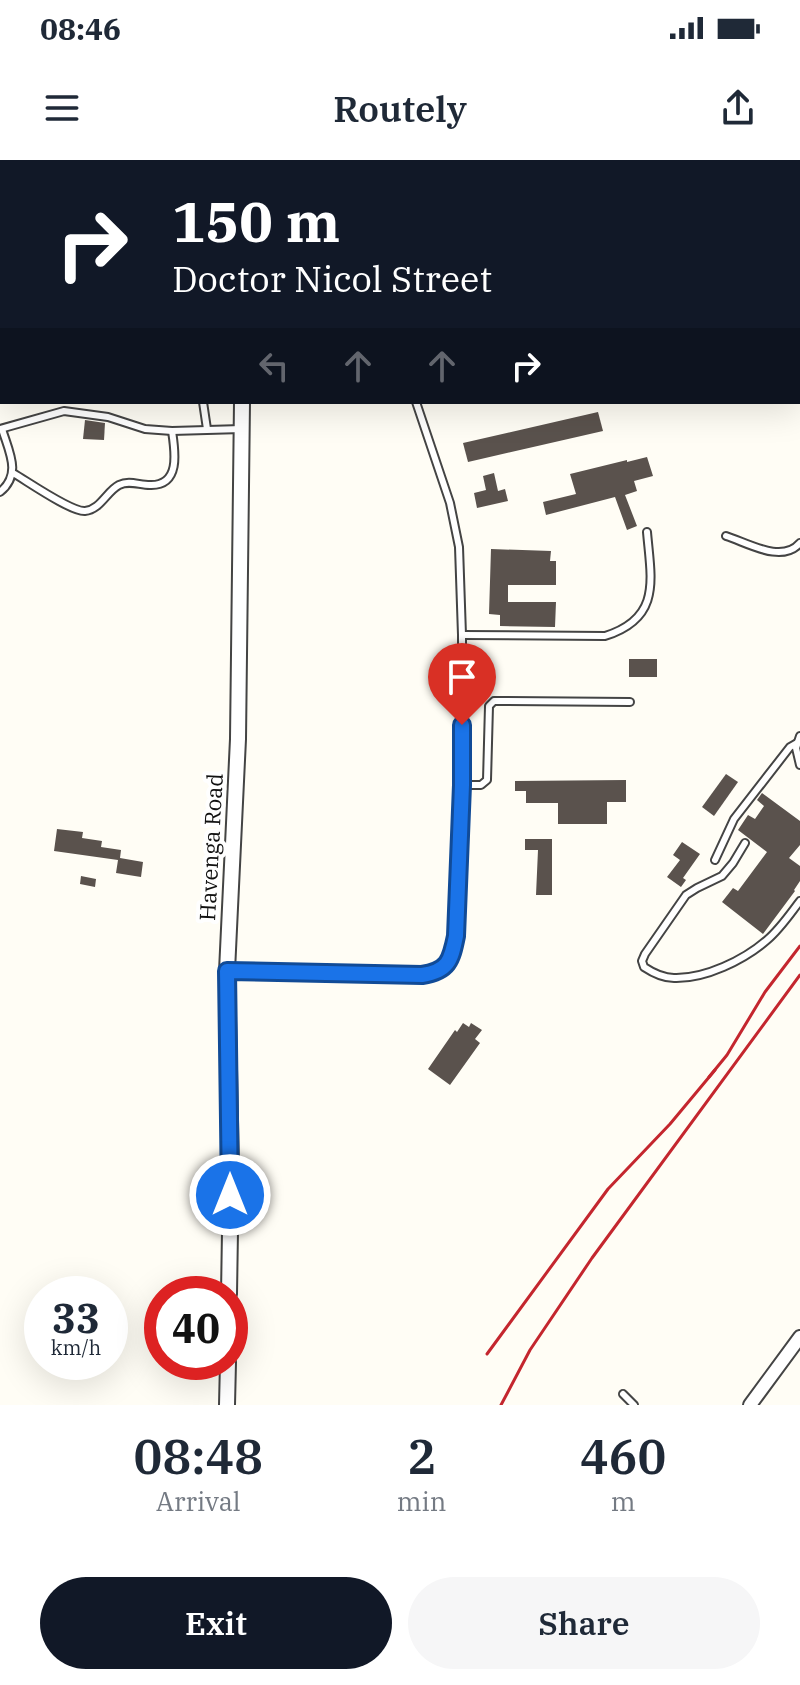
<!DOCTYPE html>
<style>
body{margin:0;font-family:"IBM Plex Serif",serif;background:#f6f6f7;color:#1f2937;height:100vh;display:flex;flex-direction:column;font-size:30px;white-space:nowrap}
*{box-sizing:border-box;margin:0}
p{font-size:26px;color:#747a83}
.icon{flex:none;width:44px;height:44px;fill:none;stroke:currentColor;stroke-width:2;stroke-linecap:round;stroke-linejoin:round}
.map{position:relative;height:1245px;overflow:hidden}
.sheet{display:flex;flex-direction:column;background:#fff;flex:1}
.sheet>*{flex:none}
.top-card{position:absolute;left:0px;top:0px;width:800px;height:244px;box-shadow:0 8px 32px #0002;background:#111827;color:#fff;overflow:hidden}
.speed{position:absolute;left:24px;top:1116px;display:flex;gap:16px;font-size:40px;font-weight:700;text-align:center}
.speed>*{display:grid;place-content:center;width:104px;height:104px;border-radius:50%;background:#fff;box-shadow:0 8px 32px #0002;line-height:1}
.speed small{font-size:20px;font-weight:400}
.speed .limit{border:12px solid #d22;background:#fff;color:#111}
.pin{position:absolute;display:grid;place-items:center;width:68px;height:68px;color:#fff;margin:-82px -34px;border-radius:50% 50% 50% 0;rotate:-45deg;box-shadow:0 0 8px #0007}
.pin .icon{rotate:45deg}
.me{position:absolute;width:88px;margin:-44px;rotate:0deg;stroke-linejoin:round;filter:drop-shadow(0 0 6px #0008)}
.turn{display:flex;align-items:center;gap:28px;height:168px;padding:0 40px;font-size:36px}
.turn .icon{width:104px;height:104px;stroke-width:2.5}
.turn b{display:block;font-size:56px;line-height:68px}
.lanes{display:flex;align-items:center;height:76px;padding:0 40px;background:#0003;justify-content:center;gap:40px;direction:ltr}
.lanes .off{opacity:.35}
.eta{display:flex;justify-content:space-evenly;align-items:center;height:136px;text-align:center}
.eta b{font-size:48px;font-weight:600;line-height:56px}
.button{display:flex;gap:16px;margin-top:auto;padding:16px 40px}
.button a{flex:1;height:92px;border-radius:48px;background:#111827;color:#fff;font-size:32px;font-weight:600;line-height:92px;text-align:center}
.button a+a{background:#f6f6f7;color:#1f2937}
.status{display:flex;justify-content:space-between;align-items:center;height:56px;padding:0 40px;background:#fff;direction:ltr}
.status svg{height:22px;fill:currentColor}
header{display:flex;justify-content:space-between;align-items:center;height:104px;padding:0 40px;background:#fff;font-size:36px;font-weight:600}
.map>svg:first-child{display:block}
.building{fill:#5a524d}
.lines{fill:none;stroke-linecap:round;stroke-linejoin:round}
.service-casing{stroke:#444;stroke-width:10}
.minor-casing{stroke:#444;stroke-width:16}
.tertiary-casing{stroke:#444;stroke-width:18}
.service{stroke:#fff;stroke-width:6}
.minor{stroke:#fff;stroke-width:12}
.tertiary{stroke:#fff;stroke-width:14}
.rail{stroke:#c4262e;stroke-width:3}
.route-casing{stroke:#114b97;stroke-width:20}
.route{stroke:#1a73e8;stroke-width:14}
.labels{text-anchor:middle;stroke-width:8;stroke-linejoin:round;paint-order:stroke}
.street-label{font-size:22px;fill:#111;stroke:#fff}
</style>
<div class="status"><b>08:46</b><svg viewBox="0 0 49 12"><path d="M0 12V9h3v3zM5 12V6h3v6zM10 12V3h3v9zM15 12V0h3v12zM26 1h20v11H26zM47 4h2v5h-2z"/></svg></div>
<header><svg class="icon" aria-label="menu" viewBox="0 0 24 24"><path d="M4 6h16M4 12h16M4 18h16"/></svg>Routely<svg class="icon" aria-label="share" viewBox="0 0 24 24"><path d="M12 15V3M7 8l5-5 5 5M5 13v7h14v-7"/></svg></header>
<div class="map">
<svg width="800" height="1245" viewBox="0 0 800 1245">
<rect width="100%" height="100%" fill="#fffdf5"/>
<g class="building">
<polygon points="598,252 603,271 468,302 463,283"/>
<polygon points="85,260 105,263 104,280 83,279"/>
<polygon points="647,297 653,316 634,321 637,331 625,335 637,366 627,370 615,337 546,355 543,342 576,334 570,314 627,300 627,302"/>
<polygon points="494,313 498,331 505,329 508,341 477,348 474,333 486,330 483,316"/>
<polygon points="491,389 551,391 550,401 556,401 556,425 508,425 508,442 556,442 555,467 500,466 500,455 489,454"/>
<rect x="629" y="499" width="28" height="18"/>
<polygon points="726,614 738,622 714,656 702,647"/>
<polygon points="626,620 626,642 607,642 607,664 558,664 558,643 526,643 526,631 515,631 515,621"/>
<polygon points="762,633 800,661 800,685 789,698 800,706 800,721 794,730 795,731 763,774 722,742 733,728 738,731 767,692 738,670 748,655 755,659 764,646 757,640"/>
<polygon points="57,669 83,672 82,678 102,681 101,687 121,690 120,698 143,702 141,717 116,713 118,700 54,691"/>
<polygon points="525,679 552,679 552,735 536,735 538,690 525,690"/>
<polygon points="682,682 700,694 683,718 686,720 681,727 667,717 680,700 673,695"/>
<polygon points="81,716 96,719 95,727 80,724"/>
<polygon points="463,863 469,867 471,863 482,870 475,879 480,883 450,925 428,909 455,870 457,872"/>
</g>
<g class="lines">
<defs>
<g id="service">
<polyline points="334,0 335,2"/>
<polyline points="607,0 608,2"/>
<polyline points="697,0 697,2"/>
<polyline points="490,2 497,0"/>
<polyline points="798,205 800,205"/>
<polyline points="203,242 207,269"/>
<polyline points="0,269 64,251 108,257 145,269 172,271 242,269"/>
<path d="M13 313C27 321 71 352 85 351 100 350 107 331 119 325 129 320 139 325 150 325 181 326 175 291 172 271"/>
<path d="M0 332C22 314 9 292 2 269"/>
<path d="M726 376C748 383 782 404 800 383"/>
<path d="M462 475 605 476C662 458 651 419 647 372"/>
<polyline points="800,576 796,588 800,605"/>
<polyline points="462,625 481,625 487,620 489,546 494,541 630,542"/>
<path d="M745 683 733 703 722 716 697 728 686 735 645 794 642 801 644 807C653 813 664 818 674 818 705 819 744 800 767 780 780 769 790 754 800 741"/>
<polyline points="715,700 734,659 790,587 797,583"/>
<path d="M229 811 422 815C448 811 451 801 456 776L462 625V475L459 387 450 343 416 242"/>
<polyline points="623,1234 634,1245"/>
</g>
<polyline id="minor" points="750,1245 800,1177"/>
<g id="tertiary">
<polyline points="240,0 240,2"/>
<polyline points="229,1134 231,1008 227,811 238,579 242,242"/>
<polyline points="227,1245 228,1202"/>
</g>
</defs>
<use href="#service" class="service-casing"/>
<use href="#minor" class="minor-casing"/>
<use href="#tertiary" class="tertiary-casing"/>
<use href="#service" class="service"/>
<use href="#minor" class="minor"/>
<use href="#tertiary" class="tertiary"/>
<g class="rail">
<polyline points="709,917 727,895 765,832 800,786"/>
<polyline points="487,1194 608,1029 670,964 715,910"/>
<polyline points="501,1245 530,1190 592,1098 800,815"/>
</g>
</g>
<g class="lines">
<defs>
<path id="route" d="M230 1035 227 811 422 815C448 811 451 801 456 776L462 625V565"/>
</defs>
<use href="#route" class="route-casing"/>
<use href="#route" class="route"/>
</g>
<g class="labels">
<g class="street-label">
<text transform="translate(211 687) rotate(-87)" y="8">Havenga Road</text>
</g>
</g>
</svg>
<div class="speed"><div>33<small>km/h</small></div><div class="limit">40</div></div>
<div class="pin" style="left:462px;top:565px;background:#d93025"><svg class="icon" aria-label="arrive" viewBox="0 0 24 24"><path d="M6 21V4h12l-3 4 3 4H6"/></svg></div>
<svg class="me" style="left:230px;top:1035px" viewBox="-20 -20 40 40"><circle r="17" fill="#1a73e8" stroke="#fff" stroke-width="3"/><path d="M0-11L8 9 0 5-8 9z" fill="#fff"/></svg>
<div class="top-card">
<div class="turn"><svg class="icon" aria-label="right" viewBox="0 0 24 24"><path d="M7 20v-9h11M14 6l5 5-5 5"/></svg><div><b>150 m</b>Doctor Nicol Street</div></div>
<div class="lanes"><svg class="icon off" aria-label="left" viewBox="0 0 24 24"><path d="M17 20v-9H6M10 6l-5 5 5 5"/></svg><svg class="icon off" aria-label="ahead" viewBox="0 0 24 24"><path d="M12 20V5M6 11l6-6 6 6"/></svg><svg class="icon off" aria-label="ahead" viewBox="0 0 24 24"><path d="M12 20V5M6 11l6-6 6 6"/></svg><svg class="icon" aria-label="right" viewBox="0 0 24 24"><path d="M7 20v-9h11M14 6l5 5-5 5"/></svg></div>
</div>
</div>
<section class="sheet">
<div class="eta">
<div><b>08:48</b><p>Arrival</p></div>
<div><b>2</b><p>min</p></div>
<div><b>460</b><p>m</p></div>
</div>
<div class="button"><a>Exit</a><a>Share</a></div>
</section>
